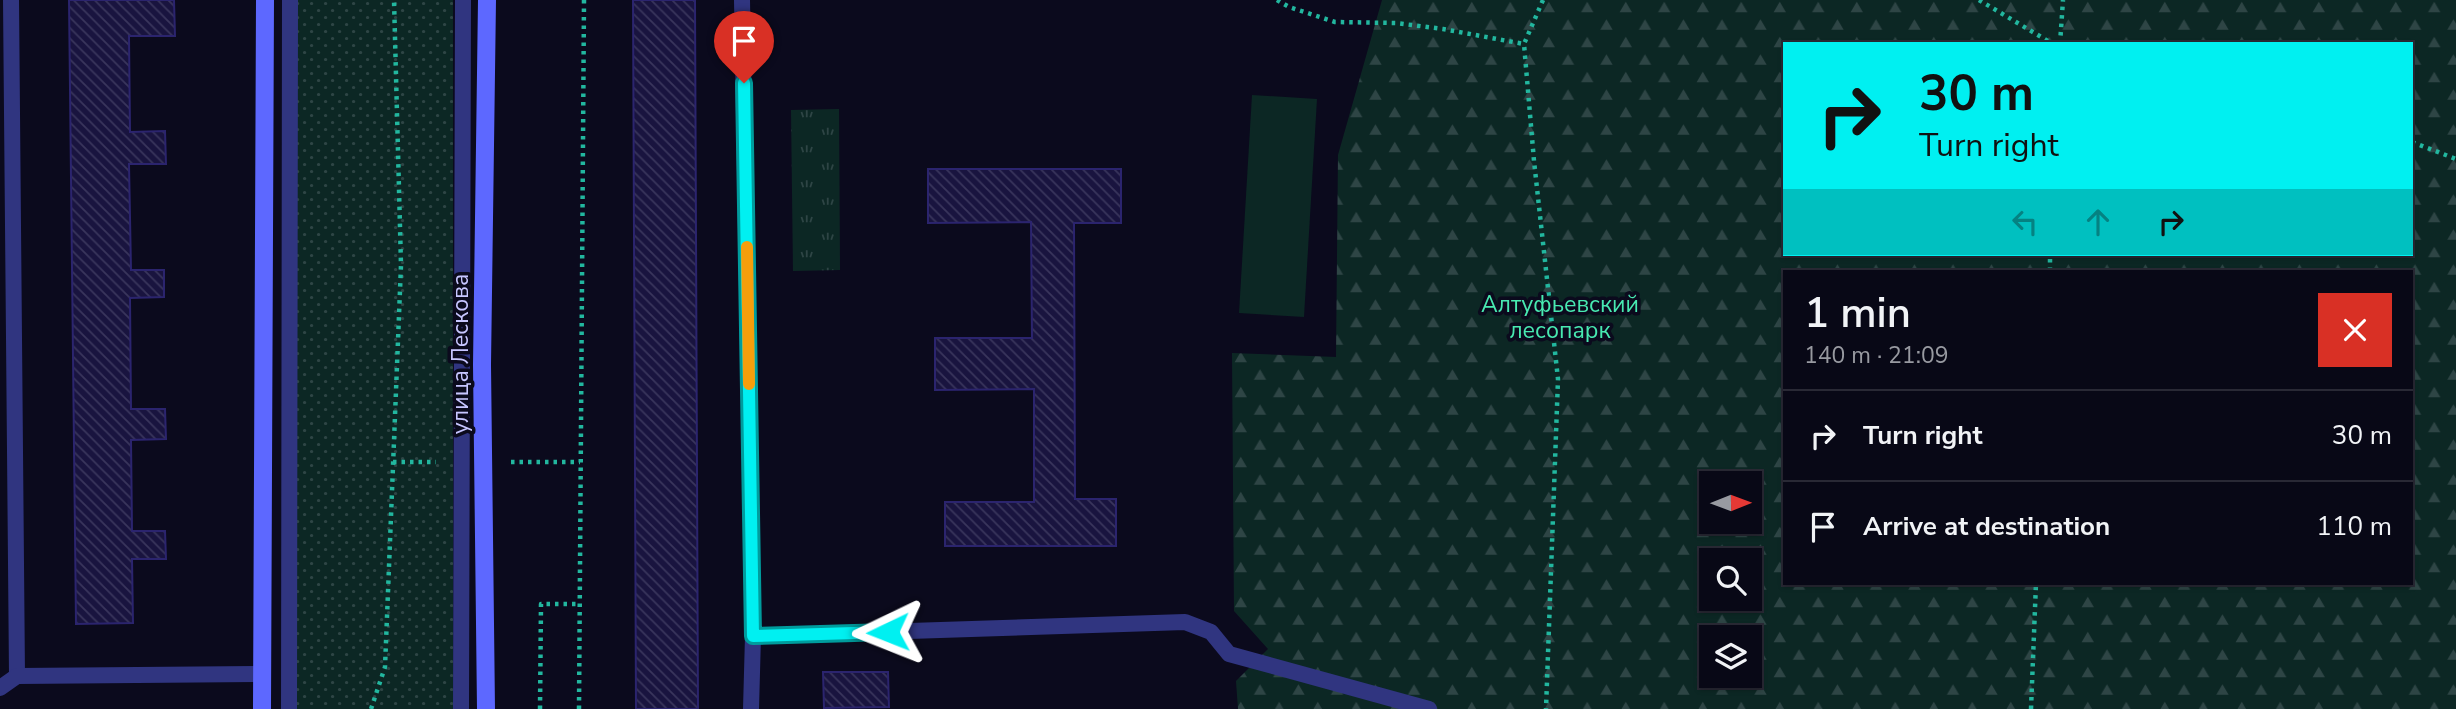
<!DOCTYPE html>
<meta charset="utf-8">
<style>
body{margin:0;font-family:"Nunito Sans",sans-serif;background:#161623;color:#f1f3f6;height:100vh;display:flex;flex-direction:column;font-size:26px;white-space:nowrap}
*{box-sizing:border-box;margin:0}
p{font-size:23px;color:#989aa1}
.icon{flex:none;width:38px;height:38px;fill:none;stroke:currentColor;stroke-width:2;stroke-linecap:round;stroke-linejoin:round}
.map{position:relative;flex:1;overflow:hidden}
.side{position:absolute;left:1783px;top:270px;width:630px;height:315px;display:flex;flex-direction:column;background:#080816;border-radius:0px;box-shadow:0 2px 5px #0004,0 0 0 2px #292935}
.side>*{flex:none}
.guide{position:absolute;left:1783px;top:42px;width:630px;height:214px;border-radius:0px;box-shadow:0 2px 5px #0004,0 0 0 2px #292935;background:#00f0f1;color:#111;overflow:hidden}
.needle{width:46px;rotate:89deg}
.controls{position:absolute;left:1699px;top:471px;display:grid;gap:14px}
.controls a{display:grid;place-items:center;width:63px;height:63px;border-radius:0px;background:#080816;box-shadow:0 2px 5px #0004,0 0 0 2px #292935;font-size:35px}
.pin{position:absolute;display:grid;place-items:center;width:60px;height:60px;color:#fff;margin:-72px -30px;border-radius:50% 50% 50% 0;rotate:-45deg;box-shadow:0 0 7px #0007}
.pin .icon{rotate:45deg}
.me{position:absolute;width:77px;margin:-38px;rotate:268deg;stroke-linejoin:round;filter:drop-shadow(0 0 5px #0008)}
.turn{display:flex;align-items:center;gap:24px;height:147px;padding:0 21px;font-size:32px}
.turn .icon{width:91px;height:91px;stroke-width:2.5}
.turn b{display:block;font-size:49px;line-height:60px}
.lanes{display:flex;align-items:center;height:66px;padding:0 21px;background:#0003;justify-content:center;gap:35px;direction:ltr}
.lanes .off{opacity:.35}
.round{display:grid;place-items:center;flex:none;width:74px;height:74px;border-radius:0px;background:#161623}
.overview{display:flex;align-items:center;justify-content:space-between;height:119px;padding:0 21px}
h1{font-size:42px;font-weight:600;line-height:52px}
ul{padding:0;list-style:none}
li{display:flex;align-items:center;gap:21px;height:91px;padding:0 21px;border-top:2px solid #292935}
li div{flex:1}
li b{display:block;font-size:26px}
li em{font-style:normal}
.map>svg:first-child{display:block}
.grass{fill:url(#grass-dots)}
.forest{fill:url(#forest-firs);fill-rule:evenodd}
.park{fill:url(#park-tufts)}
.garden{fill:#0c2724}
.building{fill:url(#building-back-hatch);stroke:#2b246e;stroke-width:2}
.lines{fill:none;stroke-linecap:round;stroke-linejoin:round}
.path{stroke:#22b79f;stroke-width:4.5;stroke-dasharray:3.5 5;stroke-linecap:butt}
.service{stroke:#303580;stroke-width:16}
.secondary{stroke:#5d68ff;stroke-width:18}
.route-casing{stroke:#009c9d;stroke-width:18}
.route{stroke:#00f0f1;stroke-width:12}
.slow{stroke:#f59e0b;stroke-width:12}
.labels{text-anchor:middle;stroke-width:7;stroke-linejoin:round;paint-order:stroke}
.park-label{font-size:23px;fill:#48e9b1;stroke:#0b0a1d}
.street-label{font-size:23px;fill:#c7c6ff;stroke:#0b0a1d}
</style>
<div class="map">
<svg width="2456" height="709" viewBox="0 0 2456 709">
<defs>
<pattern id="grass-dots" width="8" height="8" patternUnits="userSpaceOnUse" patternTransform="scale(1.75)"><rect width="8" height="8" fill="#0c2724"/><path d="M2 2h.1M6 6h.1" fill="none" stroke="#2e4545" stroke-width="1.8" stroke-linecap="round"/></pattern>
<pattern id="forest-firs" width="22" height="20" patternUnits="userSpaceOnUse" patternTransform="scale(1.75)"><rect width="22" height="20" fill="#0c2724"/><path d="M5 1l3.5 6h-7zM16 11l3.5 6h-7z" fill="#2e4545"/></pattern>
<pattern id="park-tufts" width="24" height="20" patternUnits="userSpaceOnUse" patternTransform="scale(1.75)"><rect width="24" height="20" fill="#0c2724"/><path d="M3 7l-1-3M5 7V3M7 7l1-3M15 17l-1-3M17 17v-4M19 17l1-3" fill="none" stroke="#2e4545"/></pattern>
<pattern id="building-back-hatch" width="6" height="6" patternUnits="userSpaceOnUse" patternTransform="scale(1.75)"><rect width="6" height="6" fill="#19143f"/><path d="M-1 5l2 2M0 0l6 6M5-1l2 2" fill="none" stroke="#39355c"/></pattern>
</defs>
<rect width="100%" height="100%" fill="#0b0a1d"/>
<rect class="grass" x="292" y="0" width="161" height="709"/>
<path class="forest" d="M1382 0H2456V709H1238L1236 681 1268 649 1234 611 1232 353 1336 357 1338 155ZM1785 44H2412V254H1785ZM1785 271H2412V583H1785ZM1712 483H1750V522H1712ZM1712 560H1750V598H1712ZM1712 637H1750V676H1712Z"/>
<polygon class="park" points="839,109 840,270 793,271 791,110"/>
<polygon class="garden" points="1252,95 1317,99 1304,317 1239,313"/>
<g class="building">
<polygon points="69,0 174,0 175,36 129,36 130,132 165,131 166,164 129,164 131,270 164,270 164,297 130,298 131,409 165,409 166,439 131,440 132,531 165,531 166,559 132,559 133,623 76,624"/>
<polygon points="633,0 695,0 698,709 636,709"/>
<polygon points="928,169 1121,169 1121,223 1074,223 1075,499 1116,499 1116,546 945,546 945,502 1034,502 1034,389 935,390 935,338 1032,338 1031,222 928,223"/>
<polygon points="823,672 888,672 889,707 824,708"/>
</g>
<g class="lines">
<g class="path">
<polyline points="1277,0 1289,7 1335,22 1396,23 1443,29 1524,44"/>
<polyline points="1543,0 1524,44 1534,161 1558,379 1546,709"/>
<polyline points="1979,0 2053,44"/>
<polyline points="2060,44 2063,0"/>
<polyline points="2412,142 2456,159"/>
<polyline points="2050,271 2050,254"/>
<polyline points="393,462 436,462"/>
<polyline points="511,462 580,462"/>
<polyline points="371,709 385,667 401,265 394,0"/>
<polyline points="540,709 541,604 579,604"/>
<polyline points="579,709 584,0"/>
<polyline points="2031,709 2036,583"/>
</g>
<g class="service">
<polyline points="11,0 17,676"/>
<polyline points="742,0 753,636 751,709"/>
<polyline points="753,636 1185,622 1211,632 1229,654 1429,709"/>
<polyline points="0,688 17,676 262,674"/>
<polyline points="289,709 290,0"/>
<polyline points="461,709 463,0"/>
</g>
<g class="secondary">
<polyline points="262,709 265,0"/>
<polyline points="486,709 482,365 487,0"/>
</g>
</g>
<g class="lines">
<defs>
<polyline id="route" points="744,83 753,636 888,632"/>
</defs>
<use href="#route" class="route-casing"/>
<use href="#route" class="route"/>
<polyline class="slow" points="747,247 749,384"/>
</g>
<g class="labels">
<g class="park-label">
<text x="1560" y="312">Алтуфьевский<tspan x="1560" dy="26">лесопарк</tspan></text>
</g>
<g class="street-label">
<text transform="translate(460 354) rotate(-90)" y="8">улица Лескова</text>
</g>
</g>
</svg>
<div class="controls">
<a><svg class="needle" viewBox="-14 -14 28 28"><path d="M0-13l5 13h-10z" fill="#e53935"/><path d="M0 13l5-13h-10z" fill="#989aa1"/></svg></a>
<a><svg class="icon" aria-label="search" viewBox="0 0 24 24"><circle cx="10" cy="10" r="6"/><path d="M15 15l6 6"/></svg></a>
<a><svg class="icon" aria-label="layers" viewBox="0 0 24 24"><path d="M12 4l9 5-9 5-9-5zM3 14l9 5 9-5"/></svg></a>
</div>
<div class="pin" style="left:744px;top:83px;background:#d93025"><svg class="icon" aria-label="arrive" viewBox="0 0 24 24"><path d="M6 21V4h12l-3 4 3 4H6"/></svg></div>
<svg class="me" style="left:888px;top:632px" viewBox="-20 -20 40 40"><path d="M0-17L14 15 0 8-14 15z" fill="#00f0f1" stroke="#fff" stroke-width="4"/></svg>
<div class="guide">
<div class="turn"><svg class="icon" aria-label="right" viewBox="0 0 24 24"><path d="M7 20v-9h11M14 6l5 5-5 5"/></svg><div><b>30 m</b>Turn right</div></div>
<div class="lanes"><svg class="icon off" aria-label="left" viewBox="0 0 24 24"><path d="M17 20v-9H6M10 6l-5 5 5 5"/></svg><svg class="icon off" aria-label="ahead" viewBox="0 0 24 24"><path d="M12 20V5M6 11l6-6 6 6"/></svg><svg class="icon" aria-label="right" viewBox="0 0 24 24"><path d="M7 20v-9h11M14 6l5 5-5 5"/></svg></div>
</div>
<section class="side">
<div class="overview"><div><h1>1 min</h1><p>140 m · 21:09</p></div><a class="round" style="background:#d93025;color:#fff"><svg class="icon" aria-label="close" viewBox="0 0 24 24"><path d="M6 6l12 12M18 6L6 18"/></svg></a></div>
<ul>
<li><svg class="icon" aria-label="right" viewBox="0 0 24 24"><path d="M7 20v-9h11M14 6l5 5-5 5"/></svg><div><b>Turn right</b></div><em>30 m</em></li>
<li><svg class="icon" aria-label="arrive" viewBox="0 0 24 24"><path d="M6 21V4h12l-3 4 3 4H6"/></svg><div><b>Arrive at destination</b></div><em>110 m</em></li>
</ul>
</section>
</div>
